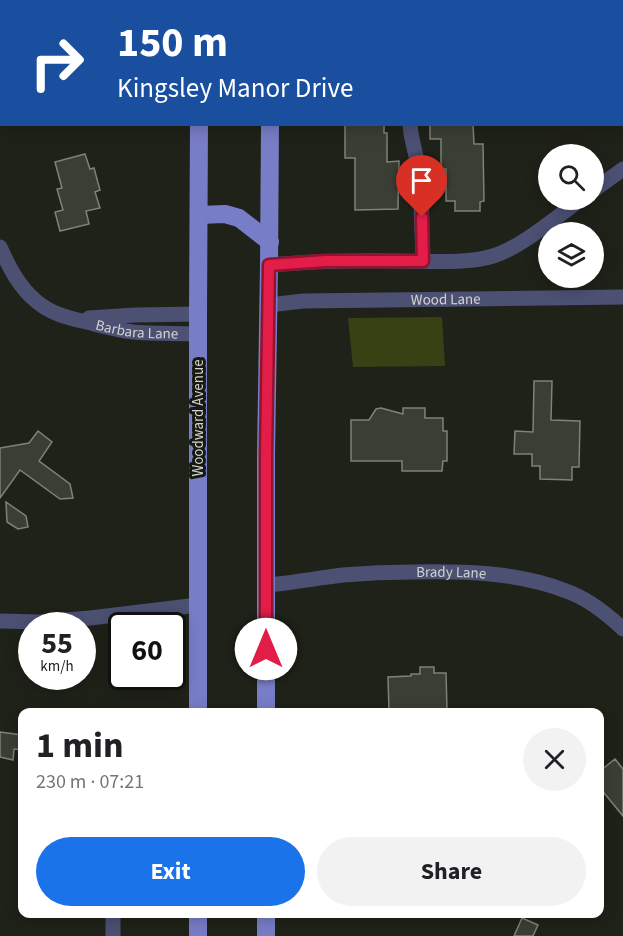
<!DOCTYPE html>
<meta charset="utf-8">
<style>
body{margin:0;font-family:"Source Sans 3",sans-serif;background:#f2f2f2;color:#202124;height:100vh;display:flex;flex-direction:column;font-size:22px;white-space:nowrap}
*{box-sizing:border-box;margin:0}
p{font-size:20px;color:#757577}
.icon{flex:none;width:33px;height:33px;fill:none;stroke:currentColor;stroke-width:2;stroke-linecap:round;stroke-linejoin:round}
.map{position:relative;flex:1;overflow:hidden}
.drawer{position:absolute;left:18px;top:708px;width:586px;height:210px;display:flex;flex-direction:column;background:#fff;border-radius:12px;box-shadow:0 3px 15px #0003}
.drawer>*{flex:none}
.guide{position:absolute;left:0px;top:0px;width:624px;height:126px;box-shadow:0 3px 15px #0003;background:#1a4fa0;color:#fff;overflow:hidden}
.controls{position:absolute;left:538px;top:144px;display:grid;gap:12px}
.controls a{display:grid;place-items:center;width:66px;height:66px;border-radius:50%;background:#fff;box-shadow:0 3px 15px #0003;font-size:30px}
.speed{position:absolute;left:18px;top:612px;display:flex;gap:12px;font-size:30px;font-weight:700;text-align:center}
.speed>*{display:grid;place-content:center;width:78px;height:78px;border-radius:50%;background:#fff;box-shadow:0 3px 15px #0003;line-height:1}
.speed small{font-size:15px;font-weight:400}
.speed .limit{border:3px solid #111;border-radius:9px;background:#fff;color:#111}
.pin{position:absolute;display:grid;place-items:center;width:51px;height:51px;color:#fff;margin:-62px -26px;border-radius:50% 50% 50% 0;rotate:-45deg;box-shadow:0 0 6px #0007}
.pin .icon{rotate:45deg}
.me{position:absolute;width:66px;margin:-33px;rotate:0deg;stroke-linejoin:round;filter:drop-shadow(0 0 4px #0008)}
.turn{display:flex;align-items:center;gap:21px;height:126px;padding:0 18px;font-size:27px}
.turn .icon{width:78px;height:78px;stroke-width:2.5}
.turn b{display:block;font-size:42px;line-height:51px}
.round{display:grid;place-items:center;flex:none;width:63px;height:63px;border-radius:32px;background:#f2f2f2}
.headline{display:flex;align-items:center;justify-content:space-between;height:102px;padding:0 18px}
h1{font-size:36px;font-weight:700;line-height:45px}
.cta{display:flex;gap:12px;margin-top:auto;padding:12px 18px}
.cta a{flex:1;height:69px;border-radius:36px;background:#1a73e8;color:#fff;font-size:24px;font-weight:700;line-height:69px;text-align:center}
.cta a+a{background:#f2f2f2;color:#202124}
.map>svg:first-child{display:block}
.green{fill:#364114}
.building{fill:#3b3e34;stroke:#7e8277;stroke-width:1.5}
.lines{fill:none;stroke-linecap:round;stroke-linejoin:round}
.street{stroke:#4c5073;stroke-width:15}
.primary{stroke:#787dc7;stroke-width:18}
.route-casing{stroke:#92132f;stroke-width:15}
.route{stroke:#e11d48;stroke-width:10}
.labels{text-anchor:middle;stroke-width:6;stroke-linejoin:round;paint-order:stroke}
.street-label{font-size:15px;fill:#d1d3cd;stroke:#16190f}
</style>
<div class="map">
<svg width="623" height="936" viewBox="0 0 623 936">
<rect width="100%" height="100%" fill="#1f2218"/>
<polygon class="green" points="442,317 445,366 353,367 348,318"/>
<g class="building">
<polygon points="345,124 384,124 384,133 387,133 387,162 399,161 398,209 355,210 355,158 345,158"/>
<polygon points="430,124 473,124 474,144 483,144 484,201 480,202 480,211 455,211 455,201 446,201 446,169 441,169 441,139 430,139"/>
<polygon points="85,154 90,169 94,168 100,190 95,192 100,208 86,211 89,224 60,231 55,212 63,210 57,189 62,188 55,162"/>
<polygon points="534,381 552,381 551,420 580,421 579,467 572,467 572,480 540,479 540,466 532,466 532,454 514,454 515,431 533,432"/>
<polygon points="381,408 403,414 403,408 425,408 425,418 443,418 443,431 447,431 447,461 443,461 442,471 402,471 402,461 351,461 351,420 369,420 376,409"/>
<polygon points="38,431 52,442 39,461 70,484 73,498 60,499 20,470 0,498 0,448 29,443"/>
<polygon points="6,502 26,516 28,527 18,529 7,522"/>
<polygon points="420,667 434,667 434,673 446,673 447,709 408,710 408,712 389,712 388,677 411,676 411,674 420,674"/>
<polygon points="0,732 22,735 22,750 14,749 13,760 0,757"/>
<polygon points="615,759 623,769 623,816 600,788 600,771"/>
<polygon points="522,918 538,925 533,936 514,936"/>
</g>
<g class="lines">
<g class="street">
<polyline points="410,124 411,134 420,174 423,261"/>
<polyline points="594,190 623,169"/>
<path id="s1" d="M0 247C9 267 19 287 36 301 50 313 65 317 82 321 99 325 116 330 133 332 154 334 176 333 198 334"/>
<path d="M269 265C314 261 357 260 402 261 428 261 468 264 493 256 522 247 555 218 580 200"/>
<path id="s2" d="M269 305 303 301 623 297"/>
<polyline points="89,318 135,315 198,314"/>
<path id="s3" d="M266 585C292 583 317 578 343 575 366 573 389 572 412 572 464 571 518 572 566 591 587 598 607 614 623 629"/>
<polyline points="0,621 40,622 90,618 198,605"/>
<polyline points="113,936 113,914"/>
</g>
<g class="primary">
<polyline points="200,0 200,2"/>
<polyline points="269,0 269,2"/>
<polyline points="199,215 225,214 239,218 270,242"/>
<polyline points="198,712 198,314 199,124"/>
<polyline points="266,712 266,455 269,265 270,124"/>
<polyline points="198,936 198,914"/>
<polyline points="266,936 266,914"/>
</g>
</g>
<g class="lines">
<defs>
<polyline id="route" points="266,649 266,455 269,265 326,261 423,261 422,217"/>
</defs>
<use href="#route" class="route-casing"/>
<use href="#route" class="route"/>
</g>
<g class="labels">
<g class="street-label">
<text dy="5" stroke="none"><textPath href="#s2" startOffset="177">Wood Lane</textPath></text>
<text dy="5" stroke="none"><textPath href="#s1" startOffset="172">Barbara Lane</textPath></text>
<text transform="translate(198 418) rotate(-90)" y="5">Woodward Avenue</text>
<text dy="5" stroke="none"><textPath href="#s3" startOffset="186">Brady Lane</textPath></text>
</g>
</g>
</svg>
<div class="controls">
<a><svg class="icon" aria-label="search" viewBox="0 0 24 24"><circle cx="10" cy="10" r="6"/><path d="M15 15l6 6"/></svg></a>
<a><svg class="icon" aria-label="layers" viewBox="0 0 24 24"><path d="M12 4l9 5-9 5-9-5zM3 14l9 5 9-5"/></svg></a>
</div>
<div class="speed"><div>55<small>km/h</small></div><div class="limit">60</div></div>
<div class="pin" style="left:422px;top:217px;background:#d93025"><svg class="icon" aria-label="arrive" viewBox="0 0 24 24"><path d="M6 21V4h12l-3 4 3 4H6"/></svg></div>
<svg class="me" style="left:266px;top:649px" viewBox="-20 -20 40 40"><circle r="19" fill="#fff"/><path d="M0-13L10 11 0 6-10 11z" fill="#e11d48"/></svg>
<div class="guide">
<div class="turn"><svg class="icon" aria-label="right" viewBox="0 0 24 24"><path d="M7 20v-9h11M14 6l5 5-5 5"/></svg><div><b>150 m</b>Kingsley Manor Drive</div></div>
</div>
<section class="drawer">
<div class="headline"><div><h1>1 min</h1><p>230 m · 07:21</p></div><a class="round"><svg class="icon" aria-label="close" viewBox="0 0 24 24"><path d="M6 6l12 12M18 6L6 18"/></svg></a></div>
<div class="cta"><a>Exit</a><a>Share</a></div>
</section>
</div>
